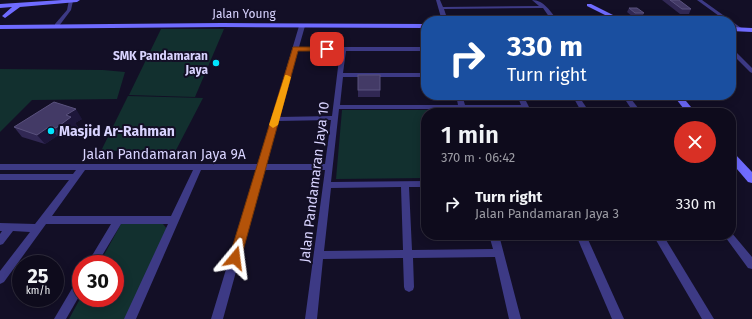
<!DOCTYPE html>
<meta charset="utf-8">
<style>
body{margin:0;font-family:"Fira Sans",sans-serif;background:#1c1929;color:#f1f3f6;height:100vh;display:flex;flex-direction:column;font-size:15px;white-space:nowrap}
*{box-sizing:border-box;margin:0}
p{font-size:13px;color:#9b9ba3}
.icon{flex:none;width:22px;height:22px;fill:none;stroke:currentColor;stroke-width:2;stroke-linecap:round;stroke-linejoin:round}
.map{position:relative;flex:1;overflow:hidden}
.details{position:absolute;left:421px;top:108px;width:315px;height:132px;display:flex;flex-direction:column;background:#0e0b1c;border-radius:16px;box-shadow:0 2px 10px #0003,0 0 0 1px #2e2b3b}
.details>*{flex:none}
.hud{position:absolute;left:421px;top:16px;width:315px;height:84px;border-radius:16px;box-shadow:0 2px 10px #0003,0 0 0 1px #2e2b3b;background:#1a4fa0;color:#fff;overflow:hidden}
.speed{position:absolute;left:12px;top:255px;display:flex;gap:8px;font-size:20px;font-weight:700;text-align:center}
.speed>*{display:grid;place-content:center;width:52px;height:52px;border-radius:50%;background:#0e0b1c;box-shadow:0 2px 10px #0003,0 0 0 1px #2e2b3b;line-height:1}
.speed small{font-size:10px;font-weight:400}
.speed .limit{border:6px solid #d22;background:#fff;color:#111}
.pin{position:absolute;display:grid;place-items:center;width:34px;height:34px;color:#fff;margin:-17px;border-radius:8px;box-shadow:0 2px 6px #0006}
.me{position:absolute;width:44px;margin:-22px;rotate:16deg;stroke-linejoin:round;filter:drop-shadow(0 0 3px #0008)}
.turn{display:flex;align-items:center;gap:14px;height:84px;padding:0 20px;font-size:18px}
.turn .icon{width:52px;height:52px;stroke-width:2.5}
.turn b{display:block;font-size:28px;line-height:34px}
.round{display:grid;place-items:center;flex:none;width:42px;height:42px;border-radius:21px;background:#1c1929}
.summary{display:flex;align-items:center;justify-content:space-between;height:68px;padding:0 20px}
h1{font-size:24px;font-weight:600;line-height:30px}
ul{padding:0;list-style:none}
li{display:flex;align-items:center;gap:12px;height:56px;padding:0 20px}
li div{flex:1}
li b{display:block;font-size:15px}
li em{font-style:normal}
.map>svg:first-child{display:block}
.green{fill:#12302f}
.lines{fill:none;stroke-linecap:round;stroke-linejoin:round}
.street{fill:#3d3a85;fill-rule:evenodd}
.secondary{fill:#6f6bff;fill-rule:evenodd}
.wall{fill:#312854}
.shaded-wall{fill:#1d163a}
.building{fill:#433a66;stroke:#5a527e}
.route{fill:#b45309;stroke:#753606}
.slow{fill:#f59e0b}
.poi-dot{fill:#00e5ff;stroke:#130f26;stroke-width:1.5}
.labels{text-anchor:middle;stroke-width:4;stroke-linejoin:round;paint-order:stroke}
.far-street-label{font-size:12px;fill:#d9d4ff;stroke:#130f26}
.far-poi-label{font-size:12px;font-weight:bold;fill:#d9d4ff;stroke:#130f26;text-anchor:end}
.poi-label{font-size:14px;font-weight:bold;fill:#d9d4ff;stroke:#130f26;text-anchor:start}
.street-label{font-size:14px;fill:#d9d4ff;stroke:#130f26}
</style>
<div class="map">
<svg width="752" height="319" viewBox="0 0 752 319">
<rect width="100%" height="100%" fill="#130f26"/>
<g class="green">
<polygon points="161,29 224,29 195,97 129,95"/>
<polygon points="0,69 103,70 125,72 117,99 32,100 0,132"/>
<polygon points="128,96 203,98 176,150 101,151"/>
<polygon points="342,110 461,110 461,113 426,113 426,178 336,179"/>
<polygon points="121,224 163,224 167,229 125,319 69,319 81,297 81,298 115,298 115,264 99,264"/>
</g>
<g class="lines">
<g class="street">
<polygon points="69,0 73,1 71,10 59,26 55,26 55,24 67,10"/>
<path d="M436 0H440L443 7 539 6 532 0C544 0 551 12 558 21H552L543 8 444 9 448 21H442Z"/>
<polygon points="697,0 702,0 744,30 739,31 731,25 731,21 726,21"/>
<path d="M302 24 305 26 299 47H426V51H346L343 73H426V77H343L340 105H458L456 95H462L465 105H521L517 95H523L532 113H524L523 109H466L468 113H460L459 109H339L331 182 426 181V187H409L412 250 493 249 489 235H499L521 319H509L495 257 413 258 414 287 413 290 409 292 405 290 404 287 403 258 323 259 317 319H305L325 170H264L223 319H211L256 170H201L136 319H124L168 224H121L97 264H87L111 224H46L4 282 0 284V271L30 232 13 231 3 244 0 245V234L2 231H0V223L35 224 69 180H0V174H73L76 170H0V164H258L299 26ZM298 51H340L332 116 279 117ZM331 120 325 164H266L278 121ZM85 170H193L171 216H52ZM401 187 403 250 324 251 331 188Z"/>
<polygon points="731,48 733,49 752,68 752,73 750,72 731,53"/>
<polygon points="572,95 578,95 590,113 582,113"/>
<polygon points="622,95 628,95 642,113 634,113"/>
<polygon points="731,232 752,257 752,269 748,268 726,238 724,235 731,235"/>
<polygon points="576,235 586,235 624,319 612,319"/>
<polygon points="653,235 663,235 714,319 702,319"/>
<polygon points="81,278 81,293 66,319 54,319 77,280"/>
</g>
<g class="secondary">
<polygon points="62,0 80,0 77,2 20,7 5,18 2,16 12,7 0,8 0,4"/>
<polygon points="587,4 591,4 625,21 617,21 587,6"/>
<polygon points="222,23 426,24 426,28 222,27 0,29 0,25"/>
<polygon points="731,27 752,28 752,32 731,31"/>
<polygon points="673,95 681,95 696,113 687,113"/>
<polygon points="731,153 735,154 752,172 752,183 748,182 731,162"/>
</g>
</g>
<g class="wall">
<polygon points="662,0 679,0 691,9 689,14 680,14"/>
<polygon points="629,8 644,13 642,17 633,17 627,12"/>
<polygon points="380,75 380,97 358,97 358,90"/>
<polygon points="82,119 75,123 78,127 63,137 57,136 45,144 22,137 14,127"/>
</g>
<g class="shaded-wall">
<polygon points="76,109 82,119 75,123 78,127 63,137 56,128 66,115"/>
<polygon points="50,126 57,136 45,144 37,135"/>
</g>
<g class="building">
<polygon points="670,0 679,0 691,9 682,9"/>
<polygon points="629,8 637,8 644,13 635,13"/>
<rect x="358" y="75" width="22" height="15"/>
<polygon points="54,102 76,109 66,115 71,117 56,128 50,126 37,135 14,127"/>
</g>
<polygon class="route" points="293,47 327,47 330,49 327,51 298,51 241,258 239,262 235,263 231,262 229,258"/>
<polygon class="slow" points="285,75 287,75 291,77 278,125 273,128 269,125"/>
<g class="poi-dot">
<circle cx="216" cy="63" r="4"/>
<circle cx="51" cy="131" r="4"/>
</g>
<g class="labels">
<g class="far-street-label">
<text x="244" y="18">Jalan Young</text>
</g>
<g class="far-poi-label">
<text x="208" y="60">SMK Pandamaran<tspan x="208" dy="14">Jaya</tspan></text>
</g>
<g class="poi-label">
<text x="59" y="136">Masjid Ar-Rahman</text>
</g>
<g class="street-label">
<text x="164" y="159">Jalan Pandamaran Jaya 9A</text>
<text transform="translate(314 182) rotate(-83)" y="5">Jalan Pandamaran Jaya 10</text>
</g>
</g>
</svg>
<div class="speed"><div>25<small>km/h</small></div><div class="limit">30</div></div>
<div class="pin" style="left:327px;top:49px;background:#d93025"><svg class="icon" aria-label="arrive" viewBox="0 0 24 24"><path d="M6 21V4h12l-3 4 3 4H6"/></svg></div>
<svg class="me" style="left:235px;top:258px" viewBox="-20 -20 40 40"><path d="M0-17L14 15 0 8-14 15z" fill="#b45309" stroke="#fff" stroke-width="4"/></svg>
<div class="hud">
<div class="turn"><svg class="icon" aria-label="right" viewBox="0 0 24 24"><path d="M7 20v-9h11M14 6l5 5-5 5"/></svg><div><b>330 m</b>Turn right</div></div>
</div>
<section class="details">
<div class="summary"><div><h1>1 min</h1><p>370 m · 06:42</p></div><a class="round" style="background:#d93025;color:#fff"><svg class="icon" aria-label="close" viewBox="0 0 24 24"><path d="M6 6l12 12M18 6L6 18"/></svg></a></div>
<ul>
<li><svg class="icon" aria-label="right" viewBox="0 0 24 24"><path d="M7 20v-9h11M14 6l5 5-5 5"/></svg><div><b>Turn right</b><p>Jalan Pandamaran Jaya 3</p></div><em>330 m</em></li>
</ul>
</section>
</div>
